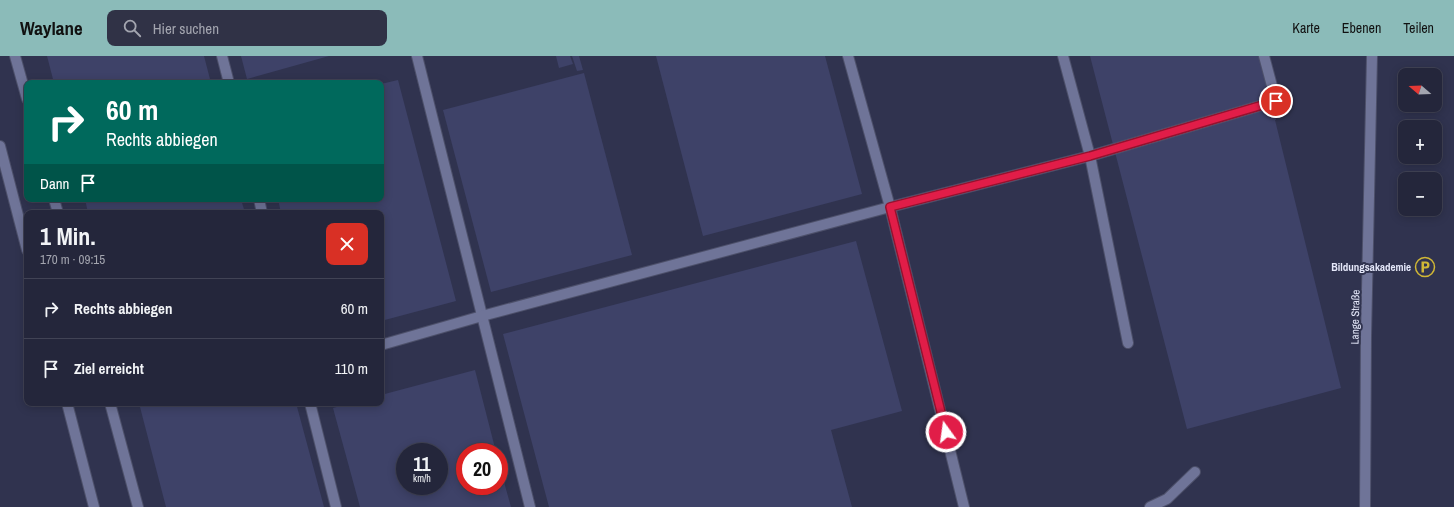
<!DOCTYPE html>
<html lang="de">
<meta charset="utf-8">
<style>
body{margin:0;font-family:"Archivo Narrow",sans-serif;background:#303246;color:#f1f3f6;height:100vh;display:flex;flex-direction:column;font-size:15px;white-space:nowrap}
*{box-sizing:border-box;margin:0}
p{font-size:13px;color:#a3a5af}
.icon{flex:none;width:22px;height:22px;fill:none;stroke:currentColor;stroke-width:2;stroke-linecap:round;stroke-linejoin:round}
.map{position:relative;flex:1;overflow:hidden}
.drawer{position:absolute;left:24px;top:154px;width:360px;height:196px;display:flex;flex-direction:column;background:#24263b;border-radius:8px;box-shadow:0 2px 10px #0003,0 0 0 1px #414355}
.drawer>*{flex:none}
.guide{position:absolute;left:24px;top:24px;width:360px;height:122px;border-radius:8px;box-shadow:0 2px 10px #0003,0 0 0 1px #414355;background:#00695c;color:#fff;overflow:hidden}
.needle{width:26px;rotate:289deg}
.tools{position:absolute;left:1398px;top:12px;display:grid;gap:8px}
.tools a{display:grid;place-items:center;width:44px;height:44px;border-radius:8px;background:#24263b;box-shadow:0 2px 10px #0003,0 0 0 1px #414355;font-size:20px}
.speed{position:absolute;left:396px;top:387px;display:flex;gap:8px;font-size:20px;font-weight:700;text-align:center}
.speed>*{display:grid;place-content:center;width:52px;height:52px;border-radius:50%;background:#24263b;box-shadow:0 2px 10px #0003,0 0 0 1px #414355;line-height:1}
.speed small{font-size:10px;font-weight:400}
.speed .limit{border:6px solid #d22;background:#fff;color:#111}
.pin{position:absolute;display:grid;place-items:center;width:34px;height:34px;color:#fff;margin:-17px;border:2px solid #fff;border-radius:50%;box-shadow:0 1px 4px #0007}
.me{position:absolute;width:44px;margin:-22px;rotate:346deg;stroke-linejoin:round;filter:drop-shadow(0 0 3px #0008)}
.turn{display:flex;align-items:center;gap:14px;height:84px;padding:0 16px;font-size:18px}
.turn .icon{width:52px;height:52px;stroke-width:2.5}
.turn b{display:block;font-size:28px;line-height:34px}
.then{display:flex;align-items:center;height:38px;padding:0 16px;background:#0003;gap:8px;font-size:15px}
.round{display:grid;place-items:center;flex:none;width:42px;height:42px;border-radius:8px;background:#303246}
.overview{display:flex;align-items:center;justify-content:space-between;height:68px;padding:0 16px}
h1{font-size:24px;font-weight:700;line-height:30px}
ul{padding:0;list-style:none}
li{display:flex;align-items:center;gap:12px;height:60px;padding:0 16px;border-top:1px solid #414355}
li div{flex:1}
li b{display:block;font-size:15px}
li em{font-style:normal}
header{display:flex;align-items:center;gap:24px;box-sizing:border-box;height:56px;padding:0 20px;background:#8bbbb9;color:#111}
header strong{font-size:19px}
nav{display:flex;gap:22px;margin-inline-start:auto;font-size:14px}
.search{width:280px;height:36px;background:#303246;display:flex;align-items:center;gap:10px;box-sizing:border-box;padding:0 14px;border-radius:8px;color:#a3a5af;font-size:15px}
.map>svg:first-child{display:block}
.building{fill:#3e4268;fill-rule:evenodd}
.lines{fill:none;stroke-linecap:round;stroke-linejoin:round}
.minor-casing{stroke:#4d506a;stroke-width:12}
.minor{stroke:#6f7498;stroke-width:10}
.route-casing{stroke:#92132f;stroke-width:10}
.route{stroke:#e11d48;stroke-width:7}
.labels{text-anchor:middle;stroke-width:4;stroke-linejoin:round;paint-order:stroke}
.poi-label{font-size:11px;font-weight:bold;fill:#e5e8fa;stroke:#30334f;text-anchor:end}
.street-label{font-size:11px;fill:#e5e8fa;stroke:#30334f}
</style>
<header>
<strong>Waylane</strong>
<div class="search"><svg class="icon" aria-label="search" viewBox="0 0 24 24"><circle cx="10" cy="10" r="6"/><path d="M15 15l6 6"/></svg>Hier suchen</div>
<nav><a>Karte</a><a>Ebenen</a><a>Teilen</a></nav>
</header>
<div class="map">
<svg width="1454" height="451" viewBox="0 0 1454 451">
<rect width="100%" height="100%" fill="#30334f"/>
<g class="building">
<polygon points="47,0 204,0 211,27 54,27"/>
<polygon points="241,0 329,0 247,23"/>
<polygon points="556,0 570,0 573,8 559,12"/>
<polygon points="572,0 579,0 583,14 577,15"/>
<polygon points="656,0 825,0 862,138 703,180"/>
<polygon points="1090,0 1259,0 1269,38 1278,35 1282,50 1273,53 1276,64 1275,64 1341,332 1187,373"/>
<polygon points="584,17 632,199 491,236 443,54"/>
<polygon points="398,24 456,245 381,265 381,157 281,157 278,143 381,143 381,28"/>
<polygon points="85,143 241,143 245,157 88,157"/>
<polygon points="856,185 902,355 831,374 852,451 549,451 503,278"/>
<path d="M475 314 496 396H465V430H499V408L511 451H360L333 352 351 347H381V339ZM405 396H439V430H405Z"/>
<polygon points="143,347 296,347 324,451 166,451 140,351 144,350"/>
</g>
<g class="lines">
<defs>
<g id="minor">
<polyline points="15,0 27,43"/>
<polyline points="222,0 229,27"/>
<polyline points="417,0 530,451"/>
<polyline points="848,0 890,151 964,451"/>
<polyline points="1063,0 1090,100 1128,287"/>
<polyline points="0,90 27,194"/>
<polyline points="54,143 58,157"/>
<polyline points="259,143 262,157"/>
<polyline points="381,289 482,260 890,151 1090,100 1276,45 1264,0"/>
<polyline points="67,347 94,451"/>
<polyline points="110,347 138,451"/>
<polyline points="310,347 336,451"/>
<polyline points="1150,451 1167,443 1195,416"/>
<polyline points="1365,451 1366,281 1372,0"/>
</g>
</defs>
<use href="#minor" class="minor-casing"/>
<use href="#minor" class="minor"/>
</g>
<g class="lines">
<defs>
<polyline id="route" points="946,376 890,151 1090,100 1276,45"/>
</defs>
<use href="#route" class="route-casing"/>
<use href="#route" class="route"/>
</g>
<defs>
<symbol id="parking-ring" viewBox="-11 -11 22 22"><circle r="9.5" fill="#30334f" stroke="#d0b736" stroke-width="1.5"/><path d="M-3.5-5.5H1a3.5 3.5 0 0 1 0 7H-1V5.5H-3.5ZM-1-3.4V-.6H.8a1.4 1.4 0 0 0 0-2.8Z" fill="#d0b736"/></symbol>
</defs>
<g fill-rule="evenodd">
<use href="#parking-ring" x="1414" y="200" width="22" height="22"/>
</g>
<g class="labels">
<g class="poi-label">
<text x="1411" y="215">Bildungsakademie</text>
</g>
<g class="street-label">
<text transform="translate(1355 261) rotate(-89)" y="4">Lange Straße</text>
</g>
</g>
</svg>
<div class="tools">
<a><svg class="needle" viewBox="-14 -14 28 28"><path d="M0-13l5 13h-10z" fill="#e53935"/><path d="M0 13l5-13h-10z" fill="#a3a5af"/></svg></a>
<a>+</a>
<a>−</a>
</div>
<div class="speed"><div>11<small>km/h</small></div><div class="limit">20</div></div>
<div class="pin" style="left:1276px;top:45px;background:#d93025"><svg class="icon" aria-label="arrive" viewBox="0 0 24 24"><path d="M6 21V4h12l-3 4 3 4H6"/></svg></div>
<svg class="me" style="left:946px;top:376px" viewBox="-20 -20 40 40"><circle r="17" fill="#e11d48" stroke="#fff" stroke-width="3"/><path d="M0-11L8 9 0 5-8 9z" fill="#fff"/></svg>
<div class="guide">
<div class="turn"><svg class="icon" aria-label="right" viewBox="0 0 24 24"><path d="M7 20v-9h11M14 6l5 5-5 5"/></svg><div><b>60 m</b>Rechts abbiegen</div></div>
<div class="then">Dann<svg class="icon" aria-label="arrive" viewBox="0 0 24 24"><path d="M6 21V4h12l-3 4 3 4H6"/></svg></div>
</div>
<section class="drawer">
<div class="overview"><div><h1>1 Min.</h1><p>170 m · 09:15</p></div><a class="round" style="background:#d93025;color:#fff"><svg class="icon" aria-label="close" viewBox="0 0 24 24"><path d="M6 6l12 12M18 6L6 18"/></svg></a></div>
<ul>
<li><svg class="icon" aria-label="right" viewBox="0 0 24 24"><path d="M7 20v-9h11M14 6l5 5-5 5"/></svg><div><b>Rechts abbiegen</b></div><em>60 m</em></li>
<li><svg class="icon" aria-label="arrive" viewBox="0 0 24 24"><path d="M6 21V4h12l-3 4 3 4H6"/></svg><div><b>Ziel erreicht</b></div><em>110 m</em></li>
</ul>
</section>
</div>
